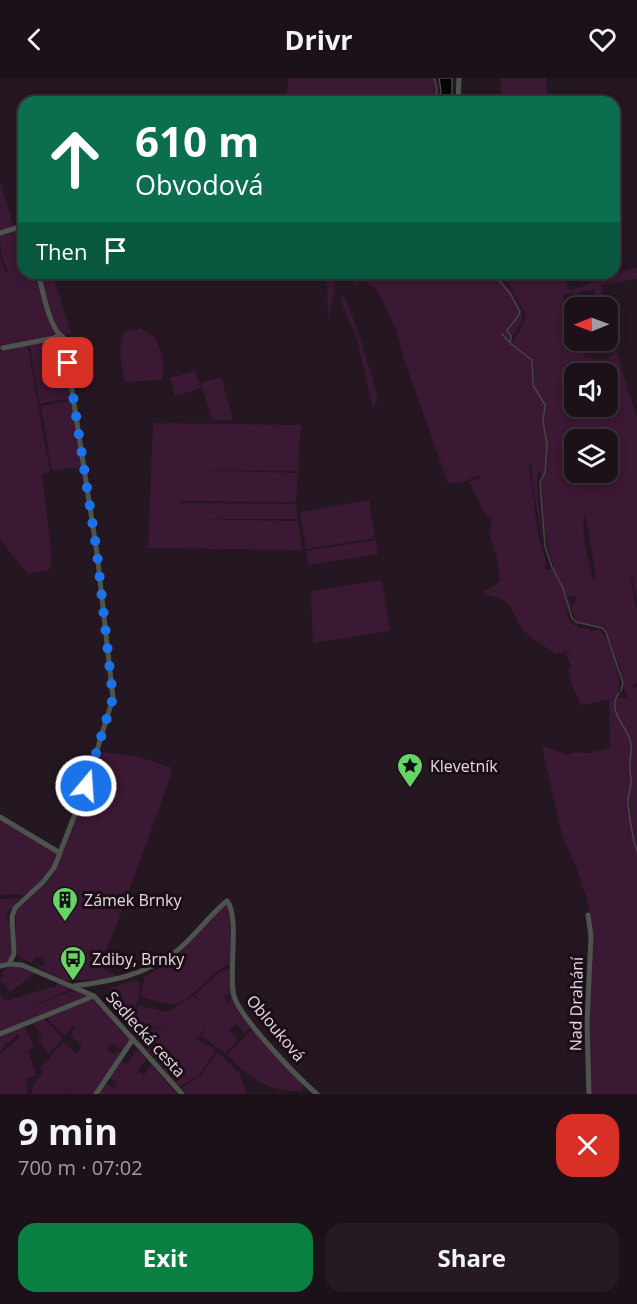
<!DOCTYPE html>
<meta charset="utf-8">
<style>
body{margin:0;font-family:"Open Sans",sans-serif;background:#251a22;color:#f1f3f6;height:100vh;display:flex;flex-direction:column;font-size:22px;white-space:nowrap}
*{box-sizing:border-box;margin:0}
p{font-size:20px;color:#a09da2}
.icon{flex:none;width:33px;height:33px;fill:none;stroke:currentColor;stroke-width:2;stroke-linecap:round;stroke-linejoin:round}
.map{position:relative;height:1016px;overflow:hidden}
.panel{display:flex;flex-direction:column;background:#1c1119;flex:1}
.panel>*{flex:none}
.banner{position:absolute;left:18px;top:18px;width:602px;height:183px;border-radius:18px;box-shadow:0 3px 9px #0003,0 0 0 2px #3a3138;background:#0b6e4f;color:#fff;overflow:hidden}
.needle{width:39px;rotate:269deg}
.tools{position:absolute;left:564px;top:219px;display:grid;gap:12px}
.tools a{display:grid;place-items:center;width:54px;height:54px;border-radius:12px;background:#1c1119;box-shadow:0 3px 9px #0003,0 0 0 2px #3a3138;font-size:30px}
.pin{position:absolute;display:grid;place-items:center;width:51px;height:51px;color:#fff;margin:-26px;border-radius:12px;box-shadow:0 3px 9px #0006}
.me{position:absolute;width:66px;margin:-33px;rotate:18deg;stroke-linejoin:round;filter:drop-shadow(0 0 4px #0008)}
.turn{display:flex;align-items:center;gap:21px;height:126px;padding:0 18px;font-size:27px}
.turn .icon{width:78px;height:78px;stroke-width:2.5}
.turn b{display:block;font-size:42px;line-height:51px}
.then{display:flex;align-items:center;height:57px;padding:0 18px;background:#0003;gap:12px;font-size:22px}
.round{display:grid;place-items:center;flex:none;width:63px;height:63px;border-radius:18px;background:#251a22}
.overview{display:flex;align-items:center;justify-content:space-between;height:102px;padding:0 18px}
h1{font-size:36px;font-weight:700;line-height:45px}
.cta{display:flex;gap:12px;margin-top:auto;padding:12px 18px}
.cta a{flex:1;height:69px;border-radius:18px;background:#0b8043;color:#fff;font-size:24px;font-weight:700;line-height:69px;text-align:center}
.cta a+a{background:#251a22;color:#f1f3f6}
header{display:flex;justify-content:space-between;align-items:center;height:78px;padding:0 18px;background:#1c1119;font-size:27px;font-weight:700}
.map>svg:first-child{display:block}
.green{fill:#3b1833;fill-rule:evenodd}
.water{fill:#000800;stroke:#444744;stroke-width:1.5}
.lines{fill:none;stroke-linecap:round;stroke-linejoin:round}
.stream{stroke:#444744;stroke-width:1.5}
.minor{stroke:#4d534d;stroke-width:5}
.route{stroke:#1a73e8;stroke-width:10;stroke-dasharray:0 18}
.labels{text-anchor:middle;stroke-width:6;stroke-linejoin:round;paint-order:stroke}
.poi-label{font-size:16px;fill:#e4dae1;stroke:#1b0e17;text-anchor:start}
.street-label{font-size:16px;fill:#e4dae1;stroke:#1b0e17}
</style>
<header><svg class="icon" aria-label="back" viewBox="0 0 24 24"><path d="M15 5l-7 7 7 7"/></svg>Drivr<svg class="icon" aria-label="heart" viewBox="0 0 24 24"><path d="M12 20l-8-8c-3-5 5-10 8-4 3-6 11-1 8 4z"/></svg></header>
<div class="map">
<svg width="637" height="1016" viewBox="0 0 637 1016">
<rect width="100%" height="100%" fill="#251721"/>
<g class="green">
<polygon points="289,0 436,0 439,15 437,24 285,24"/>
<polygon points="500,0 546,0 547,24 502,24"/>
<polygon points="0,103 14,150 0,154"/>
<path d="M20 151 24 154V195H36L54 255 52 259 0 270V178L5 194 8 193C1 182 0 169 0 157Z"/>
<path d="M637 190V201L601 207 605 229H600L594 212 580 214 575 218 573 215 564 217 563 222 574 255V262L578 263 585 279 603 283 613 277 608 256V240L627 310 637 339V524L632 498 631 501 637 533V605L633 606 634 610 637 609V1016H590L588 949 592 859 588 825 577 791 562 757 542 669H547L567 677 574 674 588 675 610 670 609 622 581 627 572 608 568 591 571 590 566 575 572 571 556 576C545 569 533 562 524 553 506 531 519 522 484 517L485 513 495 507 500 502 497 481 490 458 492 438 487 439 469 404 480 400V397L466 403 446 406 448 405 406 287 396 252 378 213 361 201 354 209 353 202 349 195H497C504 204 526 230 522 242 520 248 515 254 511 259L513 264 522 249 526 237 508 205 499 195H565L566 204 569 212C583 211 592 203 604 198 615 194 626 193 637 190ZM574 296H608V328H574ZM574 362H608V394H574ZM532 386V405L543 467 537 405 539 394 541 393C538 424 544 460 554 489L546 492 544 488 547 487 538 456 529 387ZM585 435 596 499 593 503C589 481 580 457 585 435ZM560 503 568 519 575 518 576 524 571 529 576 544 602 549 606 552 620 589 625 614 628 620H617L619 605 615 585 617 584 609 563 600 552H593V554H590V551C575 549 569 548 566 531L571 528Z"/>
<polygon points="39,195 52,195 71,255 64,257 56,252"/>
<polygon points="327,195 333,195 335,208 328,242"/>
<polygon points="343,215 355,245 373,302 378,321 373,332 358,264 341,223"/>
<path d="M140 250C145 253 153 257 156 262 162 272 166 292 162 302L125 304C122 289 116 266 125 254Z"/>
<polygon points="62,260 70,320 40,326 29,265"/>
<polygon points="27,265 50,394 42,396 52,481 49,492 28,496 0,462 0,272"/>
<polygon points="195,293 201,310 175,318 170,300"/>
<polygon points="221,299 233,342 213,342 211,338 201,305"/>
<polygon points="71,323 81,389 52,393 41,328"/>
<polygon points="153,345 301,347 298,393 190,392 298,395 296,424 179,423 180,425 296,426 298,441 194,441 298,443 302,472 148,470"/>
<polygon points="369,422 375,460 306,471 300,434"/>
<polygon points="376,462 378,476 309,487 306,473"/>
<polygon points="382,502 390,553 313,565 311,513"/>
<path d="M102 674 139 679 170 689 172 695 114 854C107 869 90 894 118 897L105 902H63L36 888 38 887 44 889 43 879H35L31 885 19 879 16 870V833L54 797Z"/>
<path d="M0 742 55 774C57 792 36 809 23 818L19 816 0 817V781L2 780 0 779Z"/>
<polygon points="20,820 6,836 10,848 11,879 6,884 0,885 0,821"/>
<path d="M226 825 230 829 231 886C210 891 193 924 173 926 163 927 150 921 141 918L144 899 174 881 177 883 179 881 177 878Z"/>
<polygon points="21,888 34,894 34,896 10,914 0,902 3,897 1,895 8,889"/>
<polygon points="230,891 232,916 224,917 228,925 231,924 230,919 232,919 235,927 252,947 245,955 236,946 229,952 238,962 225,975 201,958 206,947 198,961 134,943 138,927 167,934 194,918 205,929 195,917 220,894"/>
<polygon points="136,902 140,905 139,918 132,940 126,943 121,940 106,921 110,910"/>
<polygon points="58,905 72,911 7,939 74,912 89,918 0,954 0,916 6,923 51,909 54,910"/>
<polygon points="92,921 104,932 120,951 118,954 122,952 129,961 123,973 111,965 106,971 114,977 118,972 122,975 94,1016 70,1016 58,1007 68,1016 31,1016 34,1006 43,994 40,991 63,964 77,976 82,969 70,957 75,949 74,947 65,958 47,940"/>
<polygon points="44,941 62,959 62,961 49,976 38,961 42,957 33,946"/>
<polygon points="132,945 186,957 214,970 215,973 199,997 179,1009 129,951 129,947"/>
<polygon points="25,949 34,969 28,972 36,997 25,1001 28,1016 0,1016 0,976 20,959 18,956 8,965 6,964 4,967 5,968 0,973 0,957"/>
<path d="M254 949 302 1005 303 1013C269 1016 247 998 227 977Z"/>
<polygon points="137,971 146,981 135,997 139,994 144,997 151,986 177,1016 98,1016 105,1005 114,1010 117,1004 109,1000 120,983 127,986"/>
<polygon points="218,974 240,996 247,1016 187,1016 182,1012 183,1009 200,998"/>
</g>
<polygon class="water" points="439,0 452,0 452,24 440,24 441,13"/>
<g class="lines">
<g class="stream">
<polyline points="434,0 437,11 434,24"/>
<path d="M493 195 511 217 520 234C517 243 509 247 507 253L511 258 510 265"/>
<polyline points="502,256 509,264"/>
<polyline points="511,266 532,282 533,307 545,327 543,344 547,366 545,394 540,405 545,468 552,489 563,510 572,540 576,544 602,550 606,554 623,605 621,613"/>
<path d="M619 615C605 633 629 649 631 666 632 672 630 679 630 685 629 691 631 698 631 704 631 710 628 716 628 722 628 733 633 763 637 773"/>
</g>
<g class="minor">
<polyline points="458,24 459,0"/>
<polyline points="0,155 19,149 24,152"/>
<polyline points="3,270 54,260 59,257"/>
<polyline points="0,739 60,775"/>
<polyline points="588,837 591,858 587,945 589,1016"/>
<polyline points="9,886 22,887 94,918 182,1016"/>
<path d="M0 888 9 886 14 876 12 839 15 830 43 804 54 790 86 708 113 620 97 475 65 267 63 259C50 253 42 210 38 195"/>
<path d="M74 908C112 903 142 898 174 875 194 860 208 838 227 823 240 838 228 896 234 918 240 940 298 1000 317 1016"/>
<polyline points="0,956 94,918"/>
<polyline points="96,1016 133,961"/>
</g>
</g>
<g class="lines">
<polyline class="route" points="68,285 97,475 113,620 86,708"/>
</g>
<defs>
<symbol id="sight-pin" viewBox="-11 -11 22 30"><path d="M0 17L-7.5 6A9.5 9.5 0 1 1 7.5 6Z" fill="#67d466" stroke="#1b0e17"/><path d="M0-6L1.8-2.2L6-1.7L2.9 1.2L3.7 5.4L0 3.3L-3.7 5.4L-2.9 1.2L-6-1.7L-1.8-2.2Z" fill="#111"/></symbol>
<symbol id="building-pin" viewBox="-11 -11 22 30"><path d="M0 17L-7.5 6A9.5 9.5 0 1 1 7.5 6Z" fill="#67d466" stroke="#1b0e17"/><path d="M-4-6H4V6H1V3H-1V6H-4ZM-2.5-4.3h1.7v1.8h-1.7ZM.8-4.3h1.7v1.8H.8ZM-2.5-1h1.7V.8h-1.7ZM.8-1h1.7V.8H.8Z" fill="#111"/></symbol>
<symbol id="bus-pin" viewBox="-11 -11 22 30"><path d="M0 17L-7.5 6A9.5 9.5 0 1 1 7.5 6Z" fill="#67d466" stroke="#1b0e17"/><path d="M-5-6H5V4H4V6H2V4H-2V6H-4V4H-5ZM-3.5-4V0h7V-4ZM-3.5 1.2v1.5H-2V1.2ZM2 1.2v1.5H3.5V1.2Z" fill="#111"/></symbol>
</defs>
<g fill-rule="evenodd">
<use href="#sight-pin" x="395" y="673" width="30" height="40"/>
<use href="#building-pin" x="50" y="807" width="30" height="40"/>
<use href="#bus-pin" x="58" y="866" width="30" height="40"/>
</g>
<g class="labels">
<g class="poi-label">
<text x="430" y="694">Klevetník</text>
<text x="84" y="828">Zámek Brnky</text>
<text x="92" y="887">Zdiby, Brnky</text>
</g>
<g class="street-label">
<text transform="translate(576 926) rotate(-89)" y="6">Nad Drahání</text>
<text transform="translate(276 950) rotate(50)" y="6">Oblouková</text>
<text transform="translate(146 956) rotate(48)" y="6">Sedlecká cesta</text>
</g>
</g>
</svg>
<div class="tools">
<a><svg class="needle" viewBox="-14 -14 28 28"><path d="M0-13l5 13h-10z" fill="#e53935"/><path d="M0 13l5-13h-10z" fill="#a09da2"/></svg></a>
<a><svg class="icon" aria-label="sound" viewBox="0 0 24 24"><path d="M4 9h4l5-4v14l-5-4H4zM17 9q2 3 0 6"/></svg></a>
<a><svg class="icon" aria-label="layers" viewBox="0 0 24 24"><path d="M12 4l9 5-9 5-9-5zM3 14l9 5 9-5"/></svg></a>
</div>
<div class="pin" style="left:68px;top:285px;background:#d93025"><svg class="icon" aria-label="arrive" viewBox="0 0 24 24"><path d="M6 21V4h12l-3 4 3 4H6"/></svg></div>
<svg class="me" style="left:86px;top:708px" viewBox="-20 -20 40 40"><circle r="17" fill="#1a73e8" stroke="#fff" stroke-width="3"/><path d="M0-11L8 9 0 5-8 9z" fill="#fff"/></svg>
<div class="banner">
<div class="turn"><svg class="icon" aria-label="ahead" viewBox="0 0 24 24"><path d="M12 20V5M6 11l6-6 6 6"/></svg><div><b>610 m</b>Obvodová</div></div>
<div class="then">Then<svg class="icon" aria-label="arrive" viewBox="0 0 24 24"><path d="M6 21V4h12l-3 4 3 4H6"/></svg></div>
</div>
</div>
<section class="panel">
<div class="overview"><div><h1>9 min</h1><p>700 m · 07:02</p></div><a class="round" style="background:#d93025;color:#fff"><svg class="icon" aria-label="close" viewBox="0 0 24 24"><path d="M6 6l12 12M18 6L6 18"/></svg></a></div>
<div class="cta"><a>Exit</a><a>Share</a></div>
</section>
